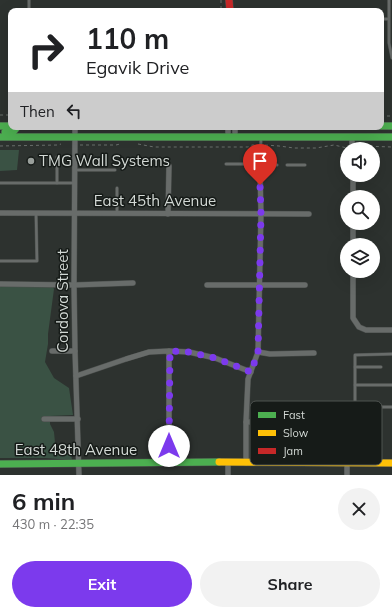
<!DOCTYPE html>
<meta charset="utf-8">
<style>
body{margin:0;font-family:Mulish,sans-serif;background:#f2f2f2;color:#202124;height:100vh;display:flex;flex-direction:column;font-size:15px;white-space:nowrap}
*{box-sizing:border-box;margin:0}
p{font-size:13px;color:#757577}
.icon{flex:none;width:22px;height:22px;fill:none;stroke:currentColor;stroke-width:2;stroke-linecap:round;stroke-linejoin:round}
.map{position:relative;height:475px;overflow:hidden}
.side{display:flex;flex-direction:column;background:#fff;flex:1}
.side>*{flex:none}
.banner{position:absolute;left:8px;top:8px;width:376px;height:122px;border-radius:8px;box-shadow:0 4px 16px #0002;background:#fff;color:#202124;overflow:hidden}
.controls{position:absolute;left:340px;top:142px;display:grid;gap:8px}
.controls a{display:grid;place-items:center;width:40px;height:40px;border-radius:50%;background:#fff;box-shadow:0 4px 16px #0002;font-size:20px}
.pin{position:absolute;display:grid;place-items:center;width:34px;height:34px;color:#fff;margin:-41px -17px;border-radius:50% 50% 50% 0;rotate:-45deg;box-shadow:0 0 4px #0007}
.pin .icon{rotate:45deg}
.me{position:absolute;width:44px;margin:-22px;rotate:0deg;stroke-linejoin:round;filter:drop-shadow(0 0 3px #0008)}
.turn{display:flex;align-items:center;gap:14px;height:84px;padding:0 12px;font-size:18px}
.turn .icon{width:52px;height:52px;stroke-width:2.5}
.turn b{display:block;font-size:28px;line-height:34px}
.then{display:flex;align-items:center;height:38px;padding:0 12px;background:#0003;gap:8px;font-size:15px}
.round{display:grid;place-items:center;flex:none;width:42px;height:42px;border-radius:21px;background:#f2f2f2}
.head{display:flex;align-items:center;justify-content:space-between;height:68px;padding:0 12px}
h1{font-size:24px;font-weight:700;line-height:30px}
.primary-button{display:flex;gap:8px;margin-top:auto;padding:8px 12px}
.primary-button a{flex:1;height:46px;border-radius:24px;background:#7c3aed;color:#fff;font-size:16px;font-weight:700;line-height:46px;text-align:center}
.primary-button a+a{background:#f2f2f2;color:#202124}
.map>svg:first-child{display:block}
.green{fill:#3a5244}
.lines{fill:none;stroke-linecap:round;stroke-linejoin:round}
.lane-casing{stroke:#4b4f4d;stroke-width:3.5}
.street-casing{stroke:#4b4f4d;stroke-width:6}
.fast-casing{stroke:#4b4f4d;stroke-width:8}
.slow-casing{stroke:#4b4f4d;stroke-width:8}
.jam-casing{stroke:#4b4f4d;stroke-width:8}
.path{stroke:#696e6b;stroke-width:1;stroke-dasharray:3 3;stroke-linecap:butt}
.lane{stroke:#686c6a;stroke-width:2.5}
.street{stroke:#686c6a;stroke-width:5}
.fast{stroke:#4caf50;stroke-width:7}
.slow{stroke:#ffc107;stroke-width:7}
.jam{stroke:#c62828;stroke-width:7}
.route{stroke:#7c3aed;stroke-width:7;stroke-dasharray:0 12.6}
.poi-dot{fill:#999f9b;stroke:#161b18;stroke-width:1.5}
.labels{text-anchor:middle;stroke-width:3;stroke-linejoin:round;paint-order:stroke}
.poi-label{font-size:15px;fill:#d3d9d5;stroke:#161b18;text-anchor:start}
.street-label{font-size:15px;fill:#d3d9d5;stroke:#161b18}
.key{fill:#161b18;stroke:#4f5451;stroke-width:1}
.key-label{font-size:11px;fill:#d3d9d5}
</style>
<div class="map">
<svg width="392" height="475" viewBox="0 0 392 475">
<rect width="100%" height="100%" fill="#2d322f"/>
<g class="green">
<polygon points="0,150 19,150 17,170 0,171"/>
<polygon points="0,287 53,287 54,289 48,334 48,344 45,362 54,378 69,388 73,415 50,416 50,424 54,432 56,453 71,453 72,460 45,458 0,458"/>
</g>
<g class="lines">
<defs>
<g id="lane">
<polyline points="29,0 29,11"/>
<polyline points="389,0 389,43 392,58"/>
<polyline points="381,19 388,19"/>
<polyline points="57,157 57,183"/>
<polyline points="226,164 260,164 277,165"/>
<polyline points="287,165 305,165"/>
<polyline points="75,170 115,170"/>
<polyline points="260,171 261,138"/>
<polyline points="0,183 74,183"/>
<polyline points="117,188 117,213"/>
<polyline points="0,261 37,261 36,213"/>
<polyline points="355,367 381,367"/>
<polyline points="355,385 355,355 392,354"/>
<polyline points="392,385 355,385 355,407 392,407"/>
</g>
<g id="street">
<polyline points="75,127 74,285 75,351 79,475"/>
<polyline points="228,127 228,137"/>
<polyline points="235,127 235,137"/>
<polyline points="352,137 352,149"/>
<polyline points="353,175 353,197"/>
<polyline points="0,213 309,214"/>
<polyline points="168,214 169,166"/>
<polyline points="353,223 353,245"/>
<polyline points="353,271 353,318 359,327 366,330 392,330"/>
<polyline points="0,284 74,285 133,283"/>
<polyline points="207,285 305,285"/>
<polyline points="52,351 75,351"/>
<polyline points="258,352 270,354 314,353"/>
<polyline points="76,376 126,359 149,352 169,351 189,352 215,358 251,372"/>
<polyline points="44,419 78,419"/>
<polyline points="246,422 313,422"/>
<polyline points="169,462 169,351"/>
<polyline points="246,463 246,422 248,379 258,352 261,214 260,171"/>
<polyline points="347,463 347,475"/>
<polyline points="228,475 228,462"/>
</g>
<g id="fast">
<polyline points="0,126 11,126"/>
<polyline points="381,126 392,126"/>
<polyline points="5,132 13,132 17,127"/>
<polyline points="0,137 392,137"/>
<polyline points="0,464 219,462"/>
</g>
<polyline id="slow" points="219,462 392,463"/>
<polyline id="jam" points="229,0 230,11"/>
</defs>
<use href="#lane" class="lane-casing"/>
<use href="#street" class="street-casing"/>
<use href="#fast" class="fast-casing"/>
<use href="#slow" class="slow-casing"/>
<use href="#jam" class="jam-casing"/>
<g class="path">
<polyline points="221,0 221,11"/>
<polyline points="0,115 11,115"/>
<polyline points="381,116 392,116"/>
<polyline points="138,144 154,147 248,147 252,145 256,145"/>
<polyline points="80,145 116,145 120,144"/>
<polyline points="265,145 279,146 294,148 316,148 334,145 347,148"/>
<polyline points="0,146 58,145 61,144"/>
<polyline points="358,147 362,146 392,147"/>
</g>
<use href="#lane" class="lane"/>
<use href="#street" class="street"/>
<use href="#fast" class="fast"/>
<use href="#slow" class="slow"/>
<use href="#jam" class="jam"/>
</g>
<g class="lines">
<polyline class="route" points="169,446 170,351 189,352 215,358 251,372 258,352 261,214 260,185"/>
</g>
<circle class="poi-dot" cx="31" cy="161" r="4"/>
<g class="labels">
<g class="poi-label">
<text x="39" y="166">TMG Wall Systems</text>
</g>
<g class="street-label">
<text x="155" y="206">East 45th Avenue</text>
<text transform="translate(63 301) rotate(-90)" y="5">Cordova Street</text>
<text x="76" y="455">East 48th Avenue</text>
</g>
</g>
<rect x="250" y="401" width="132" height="64" rx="6" class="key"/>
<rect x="258" y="412" width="18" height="6" fill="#4caf50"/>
<rect x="258" y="430" width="18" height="6" fill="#ffc107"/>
<rect x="258" y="448" width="18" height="6" fill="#c62828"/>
<g class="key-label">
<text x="283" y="419">Fast</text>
<text x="283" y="437">Slow</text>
<text x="283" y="455">Jam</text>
</g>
</svg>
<div class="controls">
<a><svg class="icon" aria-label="sound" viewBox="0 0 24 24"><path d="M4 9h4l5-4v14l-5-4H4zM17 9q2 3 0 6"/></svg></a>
<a><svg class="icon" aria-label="search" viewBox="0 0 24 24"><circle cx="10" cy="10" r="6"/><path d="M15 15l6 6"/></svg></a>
<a><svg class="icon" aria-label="layers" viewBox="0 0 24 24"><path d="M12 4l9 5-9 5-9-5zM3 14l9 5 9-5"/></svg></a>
</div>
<div class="pin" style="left:260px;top:185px;background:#d93025"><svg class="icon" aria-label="arrive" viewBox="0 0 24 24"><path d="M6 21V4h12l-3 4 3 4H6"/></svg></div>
<svg class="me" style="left:169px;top:446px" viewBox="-20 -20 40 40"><circle r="19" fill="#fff"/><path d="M0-13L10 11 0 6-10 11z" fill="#7c3aed"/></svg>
<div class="banner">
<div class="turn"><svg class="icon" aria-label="right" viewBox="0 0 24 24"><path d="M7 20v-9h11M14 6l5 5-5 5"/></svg><div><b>110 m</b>Egavik Drive</div></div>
<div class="then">Then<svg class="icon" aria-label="left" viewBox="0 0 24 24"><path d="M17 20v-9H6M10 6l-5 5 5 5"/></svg></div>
</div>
</div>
<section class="side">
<div class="head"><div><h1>6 min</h1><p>430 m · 22:35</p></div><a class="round"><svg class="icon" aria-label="close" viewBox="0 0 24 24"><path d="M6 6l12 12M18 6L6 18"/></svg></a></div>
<div class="primary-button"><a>Exit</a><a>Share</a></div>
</section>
